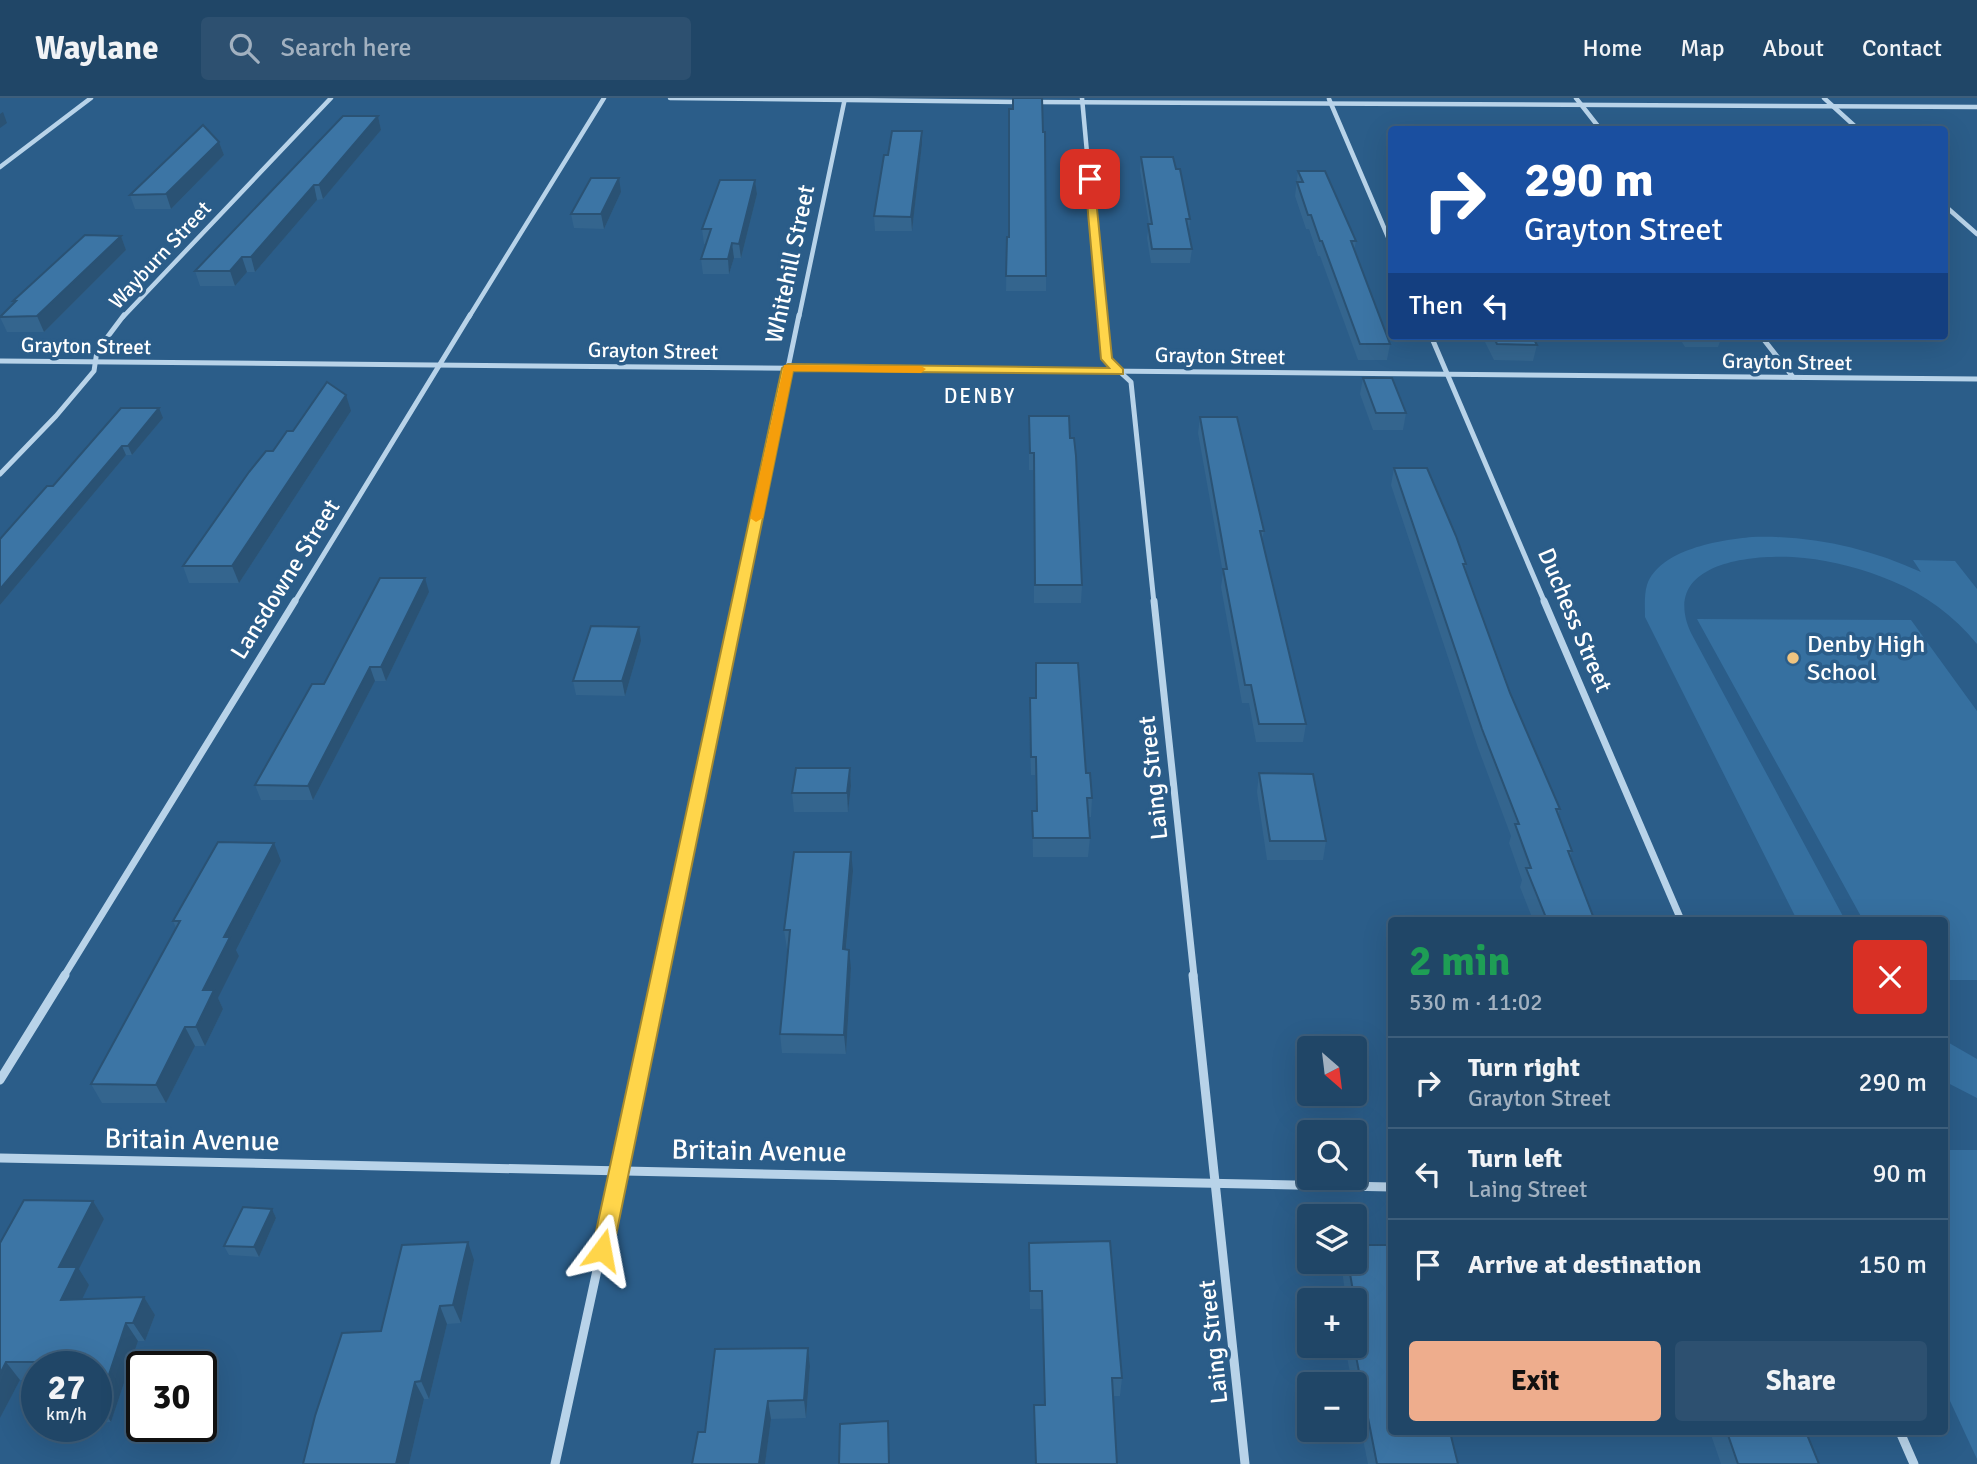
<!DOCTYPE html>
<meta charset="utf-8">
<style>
body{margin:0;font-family:Signika,sans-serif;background:#2d5070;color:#f1f3f6;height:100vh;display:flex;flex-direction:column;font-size:26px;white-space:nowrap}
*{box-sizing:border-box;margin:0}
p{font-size:23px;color:#a2b1c0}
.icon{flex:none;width:38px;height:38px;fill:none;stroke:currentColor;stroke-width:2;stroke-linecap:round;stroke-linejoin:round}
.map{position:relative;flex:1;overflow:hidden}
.details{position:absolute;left:1388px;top:819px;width:560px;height:518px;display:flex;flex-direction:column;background:#204667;border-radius:7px;box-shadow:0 7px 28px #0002,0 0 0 2px #3d5e7b}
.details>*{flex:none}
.guide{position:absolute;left:1388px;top:28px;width:560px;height:214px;border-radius:7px;box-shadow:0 7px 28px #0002,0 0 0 2px #3d5e7b;background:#1a4fa0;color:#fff;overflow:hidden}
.needle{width:46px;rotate:152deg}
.controls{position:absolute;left:1297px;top:938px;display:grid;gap:14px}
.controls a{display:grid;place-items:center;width:70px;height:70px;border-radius:7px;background:#204667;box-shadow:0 7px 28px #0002,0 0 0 2px #3d5e7b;font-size:35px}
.speed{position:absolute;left:21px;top:1253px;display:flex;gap:14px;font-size:35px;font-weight:700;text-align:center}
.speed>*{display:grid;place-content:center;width:91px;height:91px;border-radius:50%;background:#204667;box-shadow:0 7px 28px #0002,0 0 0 2px #3d5e7b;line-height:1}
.speed small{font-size:18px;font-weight:400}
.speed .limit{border:4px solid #111;border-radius:10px;background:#fff;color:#111}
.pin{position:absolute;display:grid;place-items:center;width:60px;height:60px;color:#fff;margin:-30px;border-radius:14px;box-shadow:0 4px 10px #0006}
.me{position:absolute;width:77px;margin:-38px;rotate:13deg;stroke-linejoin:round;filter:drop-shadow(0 0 5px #0008)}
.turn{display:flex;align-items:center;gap:24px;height:147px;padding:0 21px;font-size:32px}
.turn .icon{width:91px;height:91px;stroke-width:2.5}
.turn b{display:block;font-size:49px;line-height:60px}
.then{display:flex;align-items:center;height:66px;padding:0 21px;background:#0003;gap:14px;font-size:26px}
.round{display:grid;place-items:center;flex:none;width:74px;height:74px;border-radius:7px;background:#2d5070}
.headline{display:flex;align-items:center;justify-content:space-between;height:119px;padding:0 21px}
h1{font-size:42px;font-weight:700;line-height:52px;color:#1e9e55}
.cta{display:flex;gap:14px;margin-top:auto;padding:14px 21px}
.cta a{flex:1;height:80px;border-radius:7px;background:#eead8d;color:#111;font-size:28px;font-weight:700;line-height:80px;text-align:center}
.cta a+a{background:#2d5070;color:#f1f3f6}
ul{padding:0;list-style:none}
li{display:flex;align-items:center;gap:21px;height:91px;padding:0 21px;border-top:2px solid #3d5e7b}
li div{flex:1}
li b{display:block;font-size:26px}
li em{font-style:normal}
header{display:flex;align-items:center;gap:42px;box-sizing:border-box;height:98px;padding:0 35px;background:#204667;border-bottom:2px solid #3d5e7b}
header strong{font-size:33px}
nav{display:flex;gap:38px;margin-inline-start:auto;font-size:24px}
.search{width:490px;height:63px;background:#2d5070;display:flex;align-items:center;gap:18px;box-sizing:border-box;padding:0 24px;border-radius:7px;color:#a2b1c0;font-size:26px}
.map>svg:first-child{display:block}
.green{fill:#3670a0}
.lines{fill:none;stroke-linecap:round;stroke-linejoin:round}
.street-far3{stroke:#b8d3e9;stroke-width:4.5}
.street-far2{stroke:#b8d3e9;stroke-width:5}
.street-far1{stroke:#b8d3e9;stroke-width:7}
.street{stroke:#b8d3e9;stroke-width:9}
.wall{fill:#34658e}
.shaded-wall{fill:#2a5274}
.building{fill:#3c75a5;stroke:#2a5274;stroke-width:2}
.route{fill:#ffd54a;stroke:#a68a30;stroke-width:2}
.slow{fill:#f59e0b}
.poi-dot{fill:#efc480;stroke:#2b5d89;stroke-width:2.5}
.labels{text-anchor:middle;stroke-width:7;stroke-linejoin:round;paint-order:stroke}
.far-street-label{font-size:21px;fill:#fff;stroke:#2b5d89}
.far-neighbourhood-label{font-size:21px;letter-spacing:2px;fill:#fff;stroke:#2b5d89}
.street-label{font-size:24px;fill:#fff;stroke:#2b5d89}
.poi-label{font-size:24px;fill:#fff;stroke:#2b5d89;text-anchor:start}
.near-street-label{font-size:28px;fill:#fff;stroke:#2b5d89}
</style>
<header>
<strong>Waylane</strong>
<div class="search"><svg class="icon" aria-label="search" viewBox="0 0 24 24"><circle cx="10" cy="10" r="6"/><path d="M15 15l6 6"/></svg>Search here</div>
<nav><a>Home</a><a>Map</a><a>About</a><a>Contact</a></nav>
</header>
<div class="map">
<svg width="1977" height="1366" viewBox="0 0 1977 1366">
<rect width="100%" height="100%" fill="#2b5d89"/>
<g class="green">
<path d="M1752 439C1811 437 1868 450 1921 474L1913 462 1955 463 1977 491V546C1954 518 1926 497 1892 483 1864 471 1834 463 1804 460 1756 455 1658 463 1691 535L1845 822H1797L1645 519C1645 509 1644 497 1647 487 1660 451 1720 442 1752 439Z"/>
<polygon points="1697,521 1911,522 1977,613 1977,882 1944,882 1944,822 1863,822"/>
<polygon points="1944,942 1977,961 1977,1000 1944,983"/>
<polygon points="1944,1052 1977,1052 1977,1361 1944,1290"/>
</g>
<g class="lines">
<g class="street-far3">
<polyline points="670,0 1021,4"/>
<polyline points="1082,0 1102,219"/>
<polyline points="1576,0 1601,32"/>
<polyline points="1824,0 1859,32"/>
<polyline points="1329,1 1391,146"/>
<polyline points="1033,4 1977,9"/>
<polyline points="0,69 91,0"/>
<polyline points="1944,107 1977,136"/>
<polyline points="123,219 331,0"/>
<polyline points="469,219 604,0"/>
<polyline points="799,219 845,0"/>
</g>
<g class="street-far2">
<polyline points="1102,217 1106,261 1131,284 1154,505"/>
<polyline points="1431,238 1545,505"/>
<polyline points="1761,238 1793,279"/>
<polyline points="0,263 1977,281"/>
<polyline points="0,376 56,318 94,273 97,253 124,217"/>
<polyline points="294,505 470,217"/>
<polyline points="739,505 799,217"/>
</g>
<g class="street-far1">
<polyline points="1154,503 1194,878"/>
<polyline points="1544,503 1681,822"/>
<polyline points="64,878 295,503"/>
<polyline points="661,878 739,503"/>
</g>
<g class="street">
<polyline points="1193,877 1245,1366"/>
<polyline points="0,982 65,877"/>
<polyline points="0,1060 1391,1089"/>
<polyline points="1900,1334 1914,1366"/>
<polyline points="555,1366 661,877"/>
</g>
</g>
<g class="wall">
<polygon points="378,18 381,32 323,101 317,102 255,174 247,174 235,188 200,188 195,173"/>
<polygon points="922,33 922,46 912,133 875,133 874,118 888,57"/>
<polygon points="219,44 224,57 171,111 135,111 130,97"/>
<polygon points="1141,59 1176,71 1190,121 1189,134 1192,151 1190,165 1151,165 1147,140 1149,126 1140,72"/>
<polygon points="1298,73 1356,143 1354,153 1390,246 1387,262 1358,262 1320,158 1318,158 1309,131 1306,131 1295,98"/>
<polygon points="755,82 757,96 741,160 734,160 729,176 703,176 701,161 706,146 704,146 702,131"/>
<polygon points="621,94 604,131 574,130 571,116"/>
<polygon points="121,138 126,152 44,234 7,234 0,219 14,206 13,203"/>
<polygon points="1007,139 1009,139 1046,178 1046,193 1006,193"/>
<polygon points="1482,238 1532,238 1537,247 1533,263 1494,262"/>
<polygon points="1678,238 1722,238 1718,249 1685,249"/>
<polygon points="1363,280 1406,315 1403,332 1373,332 1360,296"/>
<polygon points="351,313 239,485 189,485 183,468 273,353 293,333"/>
<polygon points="1029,318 1070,340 1082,487 1081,505 1034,505 1034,372 1029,372"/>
<polygon points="1200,319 1264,433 1262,442 1306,626 1303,644 1256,644 1249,605 1242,605 1221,489 1223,475 1198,335"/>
<polygon points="163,320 132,357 126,357 0,507 0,441 53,388"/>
<polygon points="1394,370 1466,466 1465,472 1510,595 1560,711 1558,717 1572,753 1570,759 1593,818 1597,822 1533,822 1520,789 1522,782 1509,745 1511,738 1478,650 1391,387"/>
<polygon points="429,494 386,583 375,583 313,702 261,702 255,687 324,586"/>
<polygon points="641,543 625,598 576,597 573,583"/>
<polygon points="1036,565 1086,675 1092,700 1091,719 1088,719 1090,740 1088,759 1033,759 1032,713 1036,713 1035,677 1031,677 1029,618 1030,600 1035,600"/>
<polygon points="850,670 851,688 848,714 794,714 792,695"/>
<polygon points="1259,675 1326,743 1323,762 1267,762 1257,694"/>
<polygon points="281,763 236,852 239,858 218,900 223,911 205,948 195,948 166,1005 102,1005 91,986 176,830 173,823"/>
<polygon points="853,773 846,851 851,870 846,956 782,955 780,936 789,851 787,851 784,832"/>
<polygon points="93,1103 104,1121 79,1171 89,1187 82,1201 144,1199 155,1217 145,1243 138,1243 111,1324 96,1325 96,1269 37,1269 37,1282 20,1282 0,1320 0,1145"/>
<polygon points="272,1111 276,1120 259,1159 229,1157 224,1148"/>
<polygon points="1029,1145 1122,1280 1120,1298 1113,1298 1117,1366 1035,1366 1034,1307 1044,1307 1042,1211 1030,1211"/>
<polygon points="474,1162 461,1225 447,1226 429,1301 424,1301 409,1366 303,1366 381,1233"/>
<polygon points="1341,1164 1354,1164 1458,1366 1368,1366 1354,1298 1354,1286 1352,1286 1345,1248 1354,1248 1354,1202 1346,1202"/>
<polygon points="808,1250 810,1268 806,1320 771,1321 765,1366 692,1366 705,1334"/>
<polygon points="1710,1334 1806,1334 1819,1366 1721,1366"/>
</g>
<g class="shaded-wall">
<polygon points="3,14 7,25 0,30 0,16"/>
<polygon points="378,18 381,32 323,101 319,87"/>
<polygon points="922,33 922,46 912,133 911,119"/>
<polygon points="219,44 224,57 171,111 166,96"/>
<polygon points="619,80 621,94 604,131 601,116"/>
<polygon points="755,82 757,96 741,160 739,146"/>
<polygon points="314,87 317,102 255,174 251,159"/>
<polygon points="121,138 126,152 44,234 37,218"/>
<polygon points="732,145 734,160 729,176 728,161"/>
<polygon points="242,159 247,174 235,188 230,173"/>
<polygon points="346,297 351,313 239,485 232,468"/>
<polygon points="159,310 163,320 132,357 128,348"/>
<polygon points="122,348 126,357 0,507 0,491"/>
<polygon points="425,480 429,494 386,583 381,569"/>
<polygon points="639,529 641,543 625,598 622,583"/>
<polygon points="370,569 375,583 313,702 308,688"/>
<polygon points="850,670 851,688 848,714 847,695"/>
<polygon points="274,745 281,763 236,852 239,858 218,900 223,911 205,948 196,929 203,892 224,839"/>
<polygon points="851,754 853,773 844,870 843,851"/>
<polygon points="849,852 851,870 846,956 844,937"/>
<polygon points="185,929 195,948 166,1005 156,987"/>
<polygon points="93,1103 104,1121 79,1171 89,1187 73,1220 61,1202 59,1169"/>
<polygon points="272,1111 276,1120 259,1159 254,1149"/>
<polygon points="468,1144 474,1162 461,1225 453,1207"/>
<polygon points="144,1199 155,1217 145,1243 133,1225"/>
<polygon points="440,1208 447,1226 429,1301 421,1283"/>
<polygon points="126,1225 138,1243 111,1324 99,1307"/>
<polygon points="808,1250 810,1268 806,1320 804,1302"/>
<polygon points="6,1264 20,1282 0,1320 0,1276"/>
<polygon points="415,1284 424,1301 409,1366 396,1366"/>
<polygon points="768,1303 771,1321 765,1366 759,1366"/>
</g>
<g class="building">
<polygon points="1013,0 1042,0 1043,34 1045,34 1046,178 1006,178 1007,139 1009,139 1009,11 1013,11"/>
<polygon points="343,18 378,18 319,87 314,87 251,159 242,159 230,173 195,173"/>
<polygon points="203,27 219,44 166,96 130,97"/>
<polygon points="892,33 922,33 911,119 874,118 884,57 888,57"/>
<polygon points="1141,59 1173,59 1176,71 1180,71 1190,121 1186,121 1192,151 1152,151 1148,126 1152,126"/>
<polygon points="1298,73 1325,73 1356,143 1351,143 1390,246 1360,246 1322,143 1320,143 1311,117 1308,117 1297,84 1303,84"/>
<polygon points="591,80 619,80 601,116 571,116"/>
<polygon points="720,82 755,82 739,146 732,145 728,161 701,161 711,131 702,131"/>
<polygon points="85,137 121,138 37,218 0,219 16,203 13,203"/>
<polygon points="1493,238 1532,238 1537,247 1497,246"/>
<polygon points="1363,280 1392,280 1406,315 1376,315"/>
<polygon points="327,284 346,297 232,468 183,468 249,374 266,353 273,353 287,333 293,333"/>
<polygon points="121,310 159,310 128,348 122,348 0,491 0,441 47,388 53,388"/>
<polygon points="1029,318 1069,318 1070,340 1074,340 1076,358 1082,487 1035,487 1034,355 1030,355"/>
<polygon points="1200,319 1237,319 1264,433 1260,433 1306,626 1259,626 1251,587 1245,587 1223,471 1227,471"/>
<polygon points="1394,370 1427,370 1456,438 1466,466 1463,466 1510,595 1560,711 1556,711 1572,753 1568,753 1593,818 1596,818 1597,822 1547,822 1526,770 1531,770 1515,726 1519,726 1482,631"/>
<polygon points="380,480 425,480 381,569 370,569 308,688 255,687 312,586 324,586"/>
<polygon points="591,528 639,529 622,583 573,583"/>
<polygon points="1036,565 1078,565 1086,675 1090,675 1092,700 1087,700 1090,740 1033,740 1032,713 1037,713 1036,659 1031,659 1030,600 1036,600"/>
<polygon points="796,670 850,670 847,695 792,695"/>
<polygon points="1259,675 1313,676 1326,743 1270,743"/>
<polygon points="218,744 274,745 224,839 230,839 203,892 214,892 196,929 185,929 156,987 91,986 180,823 173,823"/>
<polygon points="794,754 851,754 843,851 849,852 844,937 780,936 790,832 784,832"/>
<polygon points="24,1102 93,1103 59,1169 77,1169 61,1202 144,1199 133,1225 126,1225 99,1307 96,1307 96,1269 59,1269 60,1264 6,1264 0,1276 0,1145"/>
<polygon points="243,1109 272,1111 254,1149 224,1148"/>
<polygon points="1110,1143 1122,1280 1112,1280 1117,1366 1036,1366 1034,1307 1045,1307 1042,1193 1030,1193 1029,1145"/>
<polygon points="468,1144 453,1207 440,1208 421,1283 415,1284 396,1366 303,1366 315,1318 342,1235 381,1233 402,1147"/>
<polygon points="1354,1147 1391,1147 1391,1334 1450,1334 1458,1366 1377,1366 1354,1248 1354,1216 1357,1216 1348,1164 1354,1164"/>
<polygon points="808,1250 804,1302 768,1303 759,1366 692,1366 698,1334 705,1334 715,1251"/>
<polygon points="888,1323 889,1366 839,1366 840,1326"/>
<polygon points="1727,1334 1806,1334 1819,1366 1738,1366"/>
</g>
<polygon class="route" points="1090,79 1094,81 1112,260 1123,271 1123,276 793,273 613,1152 610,1159 602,1162 595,1159 592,1152 782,270 788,266 1109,270 1101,261 1085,81"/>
<polygon class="slow" points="784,267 921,268 926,271 921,275 793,273 763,420 756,424 750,420"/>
<circle class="poi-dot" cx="1793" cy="560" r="7"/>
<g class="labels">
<g class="far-street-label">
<text transform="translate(160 157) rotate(-47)" y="7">Wayburn Street</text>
<text transform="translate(86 248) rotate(1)" y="7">Grayton Street</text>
<text transform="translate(653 253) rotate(1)" y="7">Grayton Street</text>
<text transform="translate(1220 258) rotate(1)" y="7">Grayton Street</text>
<text transform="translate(1787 264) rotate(1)" y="7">Grayton Street</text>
</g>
<g class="far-neighbourhood-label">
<text x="980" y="305">DENBY</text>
</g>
<g class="street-label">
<text transform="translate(790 166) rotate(-78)" y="8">Whitehill Street</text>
<text transform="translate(285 481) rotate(-58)" y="8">Lansdowne Street</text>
<text transform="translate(1575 522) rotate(67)" y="8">Duchess Street</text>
<text transform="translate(1153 680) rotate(-96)" y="8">Laing Street</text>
<text transform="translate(1213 1244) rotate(-96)" y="8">Laing Street</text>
</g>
<g class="poi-label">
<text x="1807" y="554">Denby High<tspan x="1807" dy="28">School</tspan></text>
</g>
<g class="near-street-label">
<text transform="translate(192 1041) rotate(1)" y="10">Britain Avenue</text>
<text transform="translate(759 1052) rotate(1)" y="10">Britain Avenue</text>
</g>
</g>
</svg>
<div class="controls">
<a><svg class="needle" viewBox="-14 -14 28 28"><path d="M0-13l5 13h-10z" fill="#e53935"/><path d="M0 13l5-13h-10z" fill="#a2b1c0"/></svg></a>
<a><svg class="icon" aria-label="search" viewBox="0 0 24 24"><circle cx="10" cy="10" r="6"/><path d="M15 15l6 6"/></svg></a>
<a><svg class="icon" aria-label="layers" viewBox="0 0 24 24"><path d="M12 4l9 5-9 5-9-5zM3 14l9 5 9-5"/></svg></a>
<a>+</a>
<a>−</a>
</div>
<div class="speed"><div>27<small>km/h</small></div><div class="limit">30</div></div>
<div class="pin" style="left:1090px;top:81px;background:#d93025"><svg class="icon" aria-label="arrive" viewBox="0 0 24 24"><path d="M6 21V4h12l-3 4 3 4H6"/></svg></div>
<svg class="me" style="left:602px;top:1152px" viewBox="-20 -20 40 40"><path d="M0-17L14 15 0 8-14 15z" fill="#ffd54a" stroke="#fff" stroke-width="4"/></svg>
<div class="guide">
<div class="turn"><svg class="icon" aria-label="right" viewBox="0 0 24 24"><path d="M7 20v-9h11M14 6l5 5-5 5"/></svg><div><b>290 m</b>Grayton Street</div></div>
<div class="then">Then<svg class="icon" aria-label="left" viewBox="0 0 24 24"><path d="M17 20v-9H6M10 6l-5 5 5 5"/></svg></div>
</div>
<section class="details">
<div class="headline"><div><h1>2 min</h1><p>530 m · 11:02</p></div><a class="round" style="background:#d93025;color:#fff"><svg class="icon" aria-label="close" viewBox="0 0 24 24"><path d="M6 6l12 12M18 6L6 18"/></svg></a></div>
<ul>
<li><svg class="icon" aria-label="right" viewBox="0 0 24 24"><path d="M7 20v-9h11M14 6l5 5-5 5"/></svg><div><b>Turn right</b><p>Grayton Street</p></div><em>290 m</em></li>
<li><svg class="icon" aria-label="left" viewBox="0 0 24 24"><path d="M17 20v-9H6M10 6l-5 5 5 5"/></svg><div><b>Turn left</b><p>Laing Street</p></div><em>90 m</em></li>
<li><svg class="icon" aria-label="arrive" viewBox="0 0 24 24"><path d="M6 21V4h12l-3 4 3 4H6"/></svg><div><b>Arrive at destination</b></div><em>150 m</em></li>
</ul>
<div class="cta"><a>Exit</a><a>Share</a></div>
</section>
</div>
